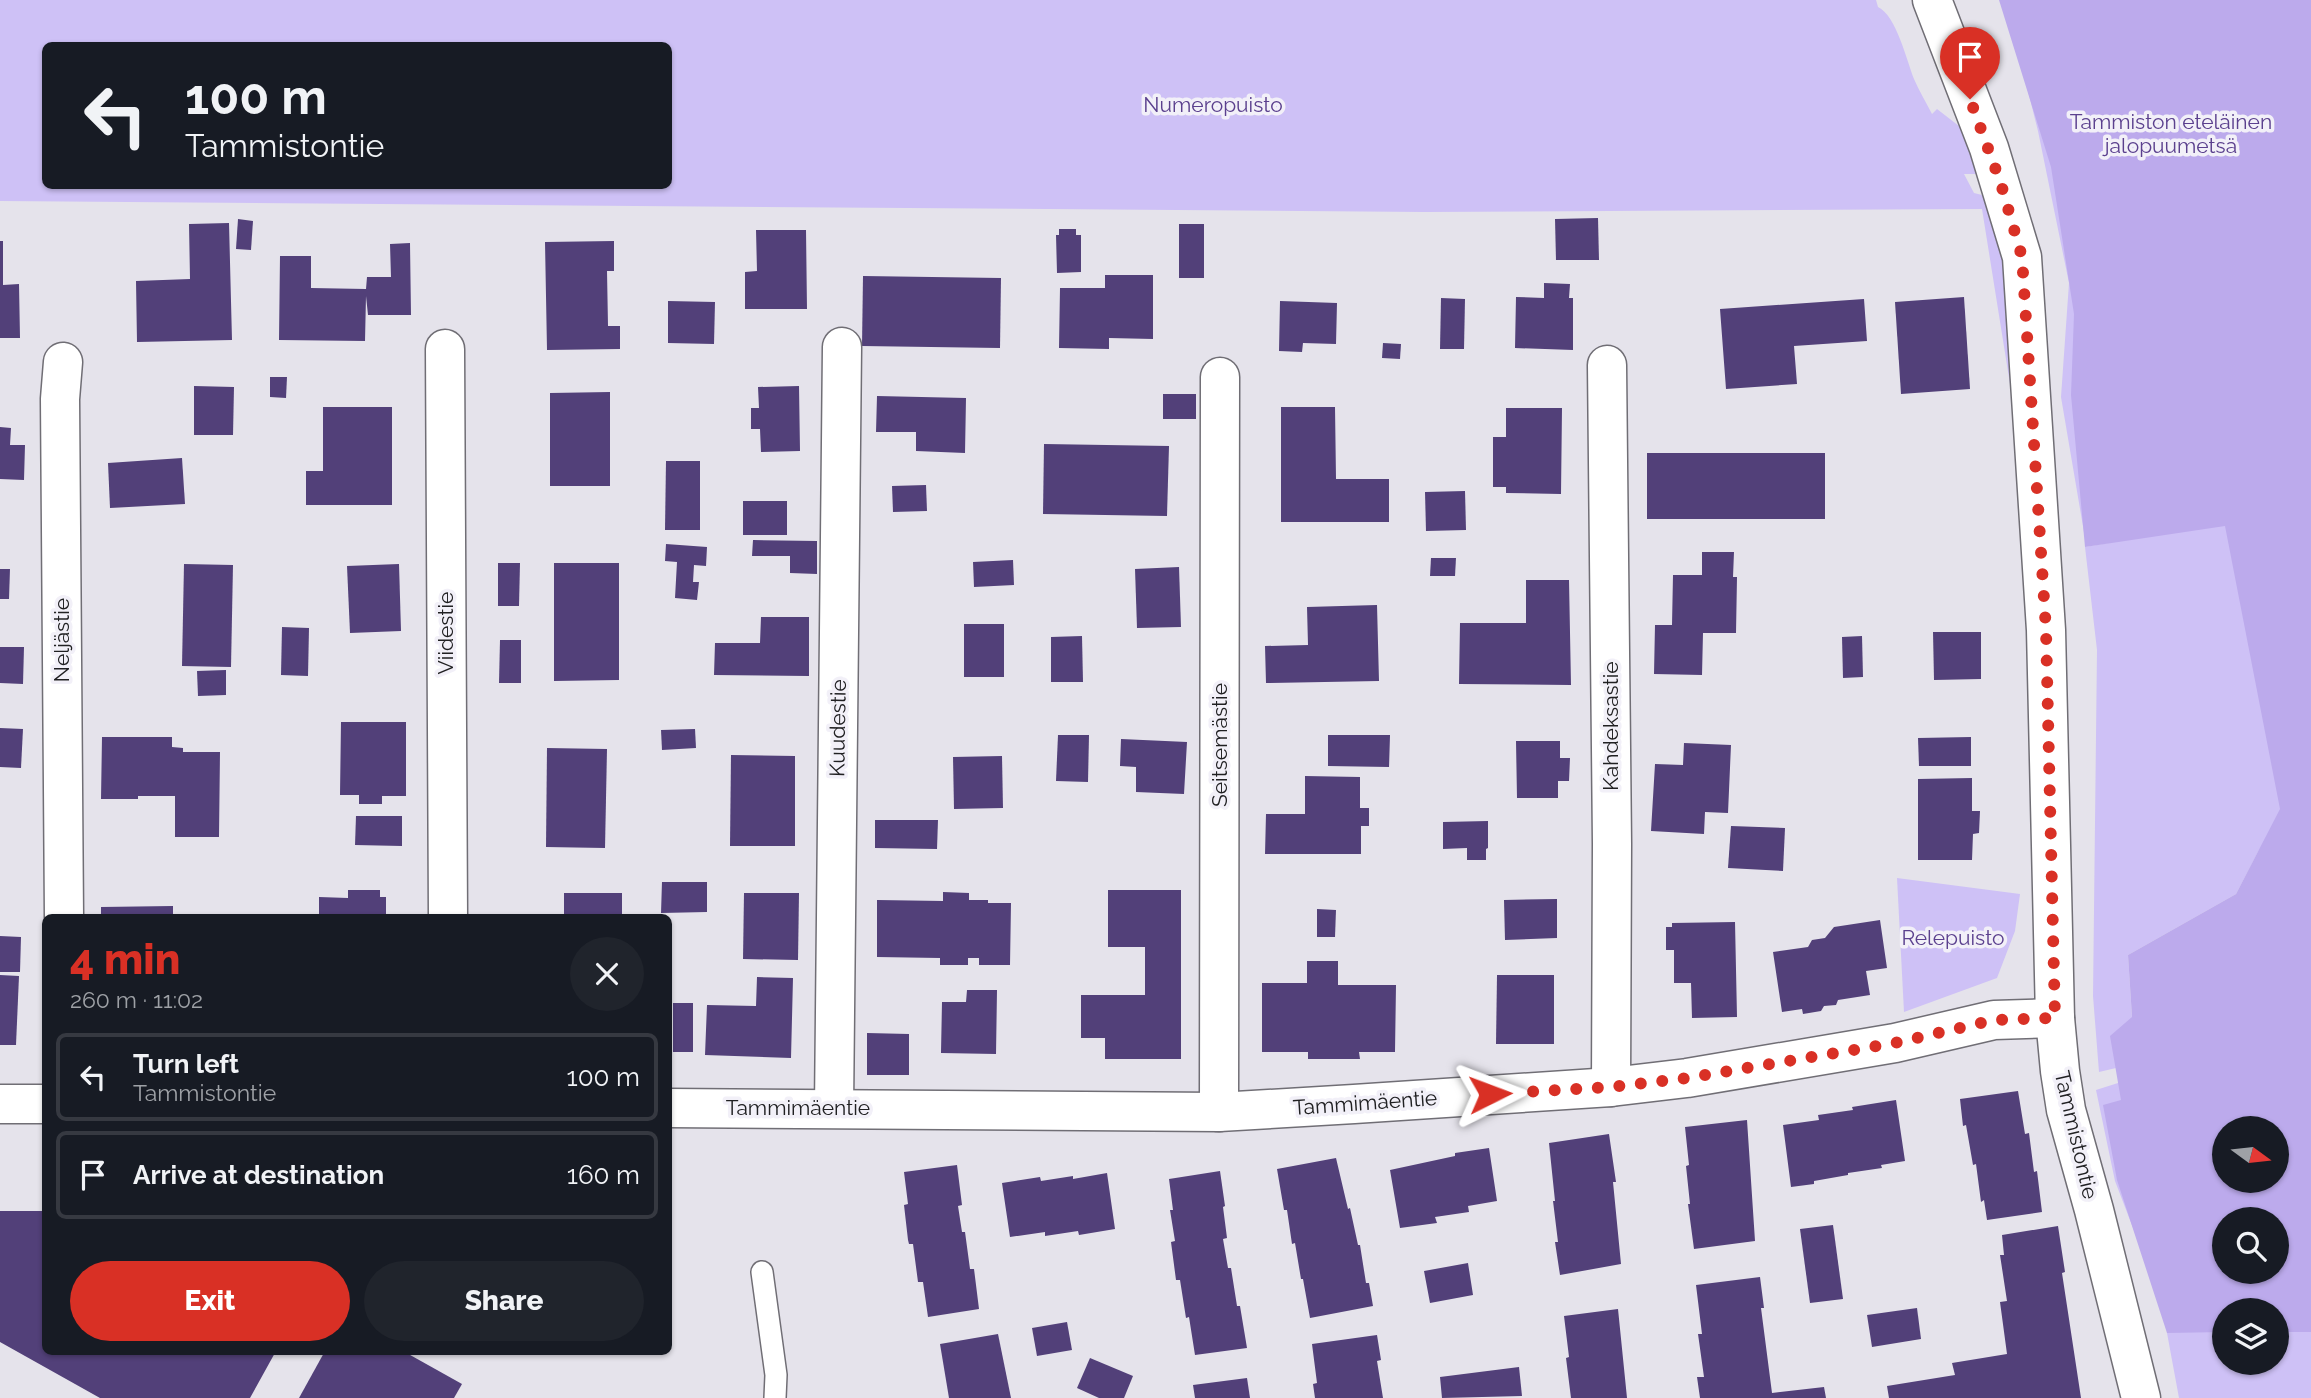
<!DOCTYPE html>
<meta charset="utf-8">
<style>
body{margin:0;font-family:Raleway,sans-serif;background:#20242c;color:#f1f3f6;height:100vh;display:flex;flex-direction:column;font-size:26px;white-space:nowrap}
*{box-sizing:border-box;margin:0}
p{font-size:23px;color:#9ea1a6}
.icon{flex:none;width:38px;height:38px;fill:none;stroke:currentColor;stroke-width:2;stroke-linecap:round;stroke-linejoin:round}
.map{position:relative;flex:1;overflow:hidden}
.sheet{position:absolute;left:42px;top:914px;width:630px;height:441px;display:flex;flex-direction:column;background:#171b24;border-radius:10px;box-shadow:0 2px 5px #0004}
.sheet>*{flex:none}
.hud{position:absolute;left:42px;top:42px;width:630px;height:147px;border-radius:10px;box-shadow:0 2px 5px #0004;background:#171b24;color:#f1f3f6;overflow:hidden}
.needle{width:46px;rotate:105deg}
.buttons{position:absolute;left:2212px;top:1116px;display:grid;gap:14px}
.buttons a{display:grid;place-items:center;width:77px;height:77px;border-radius:50%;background:#171b24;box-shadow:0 2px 5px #0004;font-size:35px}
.pin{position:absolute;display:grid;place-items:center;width:60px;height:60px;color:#fff;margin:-72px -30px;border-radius:50% 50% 50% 0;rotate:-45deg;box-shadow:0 0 7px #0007}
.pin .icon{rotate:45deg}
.me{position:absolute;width:77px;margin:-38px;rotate:87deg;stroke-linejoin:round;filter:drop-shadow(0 0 5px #0008)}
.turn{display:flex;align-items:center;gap:24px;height:147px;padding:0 28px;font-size:32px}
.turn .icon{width:91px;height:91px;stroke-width:2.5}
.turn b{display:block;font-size:49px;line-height:60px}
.round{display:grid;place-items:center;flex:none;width:74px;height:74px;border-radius:37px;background:#20242c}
.summary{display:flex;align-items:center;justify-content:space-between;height:119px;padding:0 28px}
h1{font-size:42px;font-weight:800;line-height:52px;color:#d93025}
.button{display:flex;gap:14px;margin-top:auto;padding:14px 28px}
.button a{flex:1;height:80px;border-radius:42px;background:#d93025;color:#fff;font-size:28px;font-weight:800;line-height:80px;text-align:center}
.button a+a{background:#20242c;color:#f1f3f6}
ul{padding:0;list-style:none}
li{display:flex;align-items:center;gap:21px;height:88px;margin:0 14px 10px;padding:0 14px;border:4px solid #363941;border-radius:10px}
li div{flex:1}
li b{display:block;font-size:26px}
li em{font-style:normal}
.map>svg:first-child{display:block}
.green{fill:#cec1f6;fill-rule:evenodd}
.forest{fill:#bcaaec;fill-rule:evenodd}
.building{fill:#524079}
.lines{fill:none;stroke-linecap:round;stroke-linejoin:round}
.service-casing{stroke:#706e75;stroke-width:24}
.minor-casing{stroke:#706e75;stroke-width:41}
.tertiary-casing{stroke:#706e75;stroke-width:41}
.service{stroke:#fff;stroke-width:21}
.minor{stroke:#fff;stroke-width:38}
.tertiary{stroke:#fff;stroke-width:38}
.route{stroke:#d93025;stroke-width:12;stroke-dasharray:0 21.6}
.labels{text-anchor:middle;stroke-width:7;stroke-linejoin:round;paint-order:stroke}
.park-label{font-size:21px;fill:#5b408e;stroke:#f2f0f8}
.street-label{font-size:21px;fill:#202022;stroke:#f2f0f8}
</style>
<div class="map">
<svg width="2311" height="1398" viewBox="0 0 2311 1398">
<rect width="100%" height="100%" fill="#e5e3eb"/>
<g class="green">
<path d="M0 0H1876L1878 7C1896 15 1907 61 1914 79 1919 91 1926 102 1932 114L1937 109 1968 133 1985 174H1964L1974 193 1986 196 1994 203 2018 362V381L2010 384 1982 209 1425 212 0 201ZM46 46H668V186H46Z"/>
<path d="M2005 0H2311V1398H2179L2167 1333 2173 1332 2115 1181 2096 1090 2206 1055 2244 918 2259 850 2236 894 2128 955 2132 1018 2111 1036 2116 1068 2099 1072 2093 996 2097 650 2085 547 2108 543 2086 544 2061 397 2069 283 2038 131ZM2224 1129H2277V1181H2224ZM2224 1220H2277V1272H2224ZM2224 1311H2277V1363H2224Z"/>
<polygon points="1897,878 2020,894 2015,931 1997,978 1904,1012"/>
</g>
<path class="forest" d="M1999 0H2311V1332H2277V1311H2224V1332L2167 1333 2117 1180 2103 1105 2121 1100 2110 1036 2132 1017 2128 955 2236 894 2280 809 2225 526 2085 547 2071 395 2074 314 2051 167ZM2224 1129H2277V1181H2224ZM2224 1220H2277V1272H2224Z"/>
<g class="building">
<polygon points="1598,218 1599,260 1556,260 1555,219"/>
<polygon points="238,219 253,221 251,250 236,249"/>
<polygon points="229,223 232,340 137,342 136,281 190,279 189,224"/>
<rect x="1179" y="224" width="25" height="54"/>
<polygon points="1059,229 1076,229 1076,235 1081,235 1081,272 1057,273 1056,235 1059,235"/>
<polygon points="756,230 806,230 807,309 745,309 745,272 757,271"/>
<polygon points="0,241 3,241 3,285 19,284 20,338 0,338"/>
<polygon points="614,241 614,271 607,271 608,326 620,326 620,349 547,350 545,242"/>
<polygon points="410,243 411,315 368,315 366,296 365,341 279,340 280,256 311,256 311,288 366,289 367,277 391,277 390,244"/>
<polygon points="1105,275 1153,275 1153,339 1109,338 1109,349 1059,348 1060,288 1105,288"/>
<polygon points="863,276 1001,278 1000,348 862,346"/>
<polygon points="1544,283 1570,284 1569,298 1573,298 1573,350 1515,348 1516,297 1544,298"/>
<polygon points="1964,297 1970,389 1901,394 1895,302"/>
<polygon points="1441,298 1465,299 1464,349 1440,349"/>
<polygon points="1864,299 1867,341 1794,346 1797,384 1726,389 1720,309"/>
<polygon points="668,301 715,302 714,344 668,343"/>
<polygon points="1280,301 1337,303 1336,344 1303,343 1302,352 1279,351"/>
<polygon points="1383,343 1401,344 1400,359 1382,358"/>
<polygon points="270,377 287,377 286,398 270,397"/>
<polygon points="194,386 234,387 233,435 194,435"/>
<polygon points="799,386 800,451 761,452 760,429 751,429 751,408 759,408 758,387"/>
<polygon points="610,392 610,486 550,486 550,393"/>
<rect x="1163" y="394" width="33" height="25"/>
<polygon points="877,396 966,398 965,453 916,451 916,432 876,432"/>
<polygon points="323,407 392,407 392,505 306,505 306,471 323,471"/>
<polygon points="1281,407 1335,407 1336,479 1389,479 1389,522 1281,522"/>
<polygon points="1506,408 1562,408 1561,494 1506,493 1506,487 1493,487 1493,437 1506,437"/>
<polygon points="0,427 11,428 10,445 25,445 24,480 0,479"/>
<polygon points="1044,444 1169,446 1167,516 1043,514"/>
<rect x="1647" y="453" width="178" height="66"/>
<polygon points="182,458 185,504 110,508 108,463"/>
<polygon points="666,461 700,461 700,530 665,530"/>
<polygon points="926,485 927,511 893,512 892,486"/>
<polygon points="1465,491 1466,530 1426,531 1425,492"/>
<rect x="743" y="501" width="44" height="34"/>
<polygon points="753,540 817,541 817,574 790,573 790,556 752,556"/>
<polygon points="666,544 707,547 706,566 694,565 693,582 699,582 697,600 675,598 677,562 665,561"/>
<polygon points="1702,552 1734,552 1733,577 1737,577 1736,633 1703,633 1702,675 1654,674 1655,625 1672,625 1673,575 1702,575"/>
<polygon points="1431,558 1456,558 1455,576 1430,576"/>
<polygon points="1013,560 1014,585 974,587 973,562"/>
<polygon points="498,563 520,563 519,606 498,606"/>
<polygon points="554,563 619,563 619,680 554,681"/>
<polygon points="184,564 233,565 231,667 182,666"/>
<polygon points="399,564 401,631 350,633 347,566"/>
<polygon points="1179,567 1181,627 1137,628 1135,569"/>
<polygon points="0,569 10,569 9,599 0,599"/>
<polygon points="1526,580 1569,580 1571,685 1459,684 1460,623 1526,623"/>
<polygon points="1377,605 1379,681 1266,683 1265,646 1308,645 1307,607"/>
<polygon points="761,617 809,617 809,676 714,675 715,643 760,643"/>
<rect x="964" y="624" width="40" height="53"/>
<polygon points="282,627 309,628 308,676 281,675"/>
<polygon points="1933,632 1981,632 1981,679 1934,680"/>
<polygon points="1082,636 1083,682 1051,682 1051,637"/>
<polygon points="1862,636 1863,677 1843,678 1842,637"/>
<polygon points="500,640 521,640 521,683 499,683"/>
<polygon points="0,647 24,647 23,684 0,683"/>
<polygon points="226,670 226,695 198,696 197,671"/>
<polygon points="341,722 406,722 406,796 382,796 382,804 359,804 359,795 340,795"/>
<polygon points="0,728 23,729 21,768 0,767"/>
<polygon points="695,729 696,748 662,750 661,730"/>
<polygon points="1058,735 1089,735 1088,782 1056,781"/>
<polygon points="1328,735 1390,735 1389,767 1328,766"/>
<polygon points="102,737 172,737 172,747 183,748 183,752 220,752 219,837 175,837 175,796 138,796 138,799 101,799"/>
<polygon points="1971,737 1971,766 1919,766 1918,738"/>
<polygon points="1121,739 1187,742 1184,794 1136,792 1136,767 1120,766"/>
<polygon points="1516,741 1560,741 1560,758 1570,758 1569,781 1558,781 1558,798 1517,798"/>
<polygon points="1684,743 1731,745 1728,813 1705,812 1704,834 1651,831 1655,764 1683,765"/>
<polygon points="547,748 607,749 605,848 546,847"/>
<polygon points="731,755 795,756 795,846 730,846"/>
<polygon points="1002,756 1003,808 954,809 953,757"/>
<polygon points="1305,776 1360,777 1360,808 1369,808 1369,826 1361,826 1361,854 1265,854 1266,814 1305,814"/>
<polygon points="1972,778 1972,811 1980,811 1979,833 1973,834 1972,860 1918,860 1918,779"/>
<polygon points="356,816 402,816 402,846 355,845"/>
<polygon points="875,820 938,820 937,849 875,848"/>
<polygon points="1488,821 1488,848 1486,849 1486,860 1467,860 1467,848 1443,849 1443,822"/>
<polygon points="1731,826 1785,828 1783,871 1728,868"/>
<polygon points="662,882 707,882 707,912 661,913"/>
<polygon points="348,890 380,890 380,897 386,897 386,917 319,917 319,897 348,898"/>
<polygon points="1108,890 1181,890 1181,1059 1105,1059 1105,1038 1081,1038 1081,995 1145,995 1145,947 1108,947"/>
<polygon points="943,892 969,893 969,900 988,900 988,903 1011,903 1010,965 979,965 979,958 968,958 968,965 940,965 940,958 877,957 877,900 943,901"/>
<rect x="564" y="893" width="58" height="24"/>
<polygon points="744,893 799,893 798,960 743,959"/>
<polygon points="1557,899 1557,938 1505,940 1504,900"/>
<polygon points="173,906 173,917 101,917 101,907"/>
<polygon points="1317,909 1336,910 1335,937 1317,937"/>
<polygon points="1880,920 1887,968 1866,971 1870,995 1838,1000 1836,1005 1824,1006 1821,1011 1803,1014 1802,1009 1782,1012 1773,952 1808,947 1812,940 1825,938 1834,927"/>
<polygon points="1735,922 1737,1017 1692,1018 1691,983 1674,983 1674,950 1666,950 1666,927 1672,927 1672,923"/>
<polygon points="0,936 21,937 20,972 0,972"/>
<polygon points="1307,961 1338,961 1338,985 1396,985 1395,1052 1359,1052 1360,1059 1308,1059 1308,1052 1262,1052 1262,983 1307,983"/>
<polygon points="0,975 19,976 16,1045 0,1045"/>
<polygon points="1497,975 1554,975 1554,1044 1496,1044"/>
<polygon points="757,977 793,978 791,1058 705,1055 707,1005 756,1006"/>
<polygon points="967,990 997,990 996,1054 941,1053 942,1002 966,1002"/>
<rect x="673" y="1003" width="20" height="49"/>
<polygon points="867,1033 909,1034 909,1075 867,1075"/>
<polygon points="2018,1091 2025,1134 2029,1133 2034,1172 2037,1171 2042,1212 1987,1220 1984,1200 1981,1202 1976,1164 1973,1165 1966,1125 1963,1126 1960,1099"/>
<polygon points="1896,1100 1905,1161 1881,1165 1882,1168 1848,1173 1848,1175 1814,1181 1814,1184 1791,1187 1783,1125 1819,1120 1818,1115 1853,1110 1852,1107"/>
<polygon points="1747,1120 1755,1241 1694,1249 1688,1204 1690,1204 1686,1166 1689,1165 1685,1127"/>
<polygon points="1609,1134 1616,1182 1613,1182 1621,1264 1560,1275 1555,1242 1558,1242 1553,1201 1555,1201 1549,1143"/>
<polygon points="1489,1148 1497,1201 1468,1206 1469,1212 1435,1217 1437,1223 1400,1228 1390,1170 1455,1156 1455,1153"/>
<polygon points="1336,1158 1348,1209 1350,1208 1358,1245 1360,1245 1366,1283 1369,1283 1373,1306 1310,1318 1303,1279 1301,1279 1295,1243 1292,1244 1287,1210 1284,1210 1277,1169"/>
<polygon points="957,1165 962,1205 958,1206 962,1232 965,1232 970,1269 974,1269 979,1309 928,1317 923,1282 918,1282 913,1244 909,1244 908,1240 904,1205 908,1204 904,1172"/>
<polygon points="1220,1171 1225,1206 1223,1207 1227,1238 1223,1239 1228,1268 1231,1268 1237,1306 1240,1306 1247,1348 1195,1355 1189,1317 1186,1318 1180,1280 1176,1280 1171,1242 1175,1241 1170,1210 1173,1210 1169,1179"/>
<polygon points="1107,1173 1115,1229 1079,1235 1078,1231 1045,1236 1045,1232 1010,1237 1002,1183 1040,1177 1041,1181 1073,1176 1073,1179"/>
<polygon points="0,1211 46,1211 46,1351 276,1351 250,1398 100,1398 0,1342"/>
<polygon points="1833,1225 1843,1299 1810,1303 1800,1229"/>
<polygon points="2058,1226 2065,1272 2062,1273 2081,1398 1889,1398 1887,1386 1955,1375 1952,1363 2007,1354 2000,1302 2007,1301 2000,1255 2004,1255 2002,1235"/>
<polygon points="1468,1263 1473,1295 1430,1303 1424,1271"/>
<polygon points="1760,1277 1764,1308 1761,1308 1772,1393 1824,1387 1826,1398 1700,1398 1697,1377 1704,1377 1698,1334 1702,1334 1696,1285"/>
<polygon points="1917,1308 1921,1339 1872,1347 1867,1315"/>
<polygon points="1618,1309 1627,1398 1571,1398 1566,1358 1569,1357 1564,1316"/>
<polygon points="1067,1322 1072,1350 1037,1356 1032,1328"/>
<polygon points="998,1334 1011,1398 949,1398 940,1344"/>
<polygon points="1377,1335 1381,1360 1377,1361 1383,1398 1315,1398 1313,1384 1317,1383 1312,1344"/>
<polygon points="325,1351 403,1351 462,1384 454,1398 299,1398"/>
<polygon points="1090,1358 1133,1376 1124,1398 1099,1398 1077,1388"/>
<polygon points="1519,1367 1522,1396 1442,1398 1440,1377"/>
<polygon points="1247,1378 1250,1398 1195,1398 1193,1385"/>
</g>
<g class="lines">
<defs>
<polyline id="service" points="762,1272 776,1375 775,1398"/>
<g id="minor">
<polyline points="445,349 448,917"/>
<polyline points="63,362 60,399 64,917"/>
<polyline points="1607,365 1612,844 1611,1087"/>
<polyline points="0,1104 46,1104"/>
<polyline points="668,1108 1219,1112 1354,1104 1611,1087 1687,1078 1895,1043 1994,1020 2055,1018"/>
<polyline points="834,1108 842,347"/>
<polyline points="1219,1112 1220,377"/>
</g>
<polyline id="tertiary" points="1932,0 1989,148 2022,257 2046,630 2055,1018 2060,1071 2066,1110 2094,1210 2141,1398"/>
</defs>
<use href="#service" class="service-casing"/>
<use href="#minor" class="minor-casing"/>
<use href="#tertiary" class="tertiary-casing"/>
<use href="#service" class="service"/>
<use href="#minor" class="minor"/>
<use href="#tertiary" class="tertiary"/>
</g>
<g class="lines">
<polyline class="route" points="1490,1094 1611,1087 1687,1078 1895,1043 1994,1020 2055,1018 2046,630 2022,257 2001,184 1970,99"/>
</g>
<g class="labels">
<g class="park-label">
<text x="1213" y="112">Numeropuisto</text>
<text x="2171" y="129">Tammiston eteläinen<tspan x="2171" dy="24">jalopuumetsä</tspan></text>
<text x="1953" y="945">Relepuisto</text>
</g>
<g class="street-label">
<text transform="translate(446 633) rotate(-90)" y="7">Viidestie</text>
<text transform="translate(62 640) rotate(-90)" y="7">Neljästie</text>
<text transform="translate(1611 726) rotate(-90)" y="7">Kahdeksastie</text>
<text transform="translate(838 728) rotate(-89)" y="7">Kuudestie</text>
<text transform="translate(1220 745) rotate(-90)" y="7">Seitsemästie</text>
<text transform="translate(1365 1103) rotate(-4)" y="7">Tammimäentie</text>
<text x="798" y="1115">Tammimäentie</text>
<text transform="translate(2076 1135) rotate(77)" y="7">Tammistontie</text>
</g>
</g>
</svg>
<div class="buttons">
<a><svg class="needle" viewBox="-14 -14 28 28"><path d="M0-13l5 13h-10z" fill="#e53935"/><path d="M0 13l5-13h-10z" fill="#9ea1a6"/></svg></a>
<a><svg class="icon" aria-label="search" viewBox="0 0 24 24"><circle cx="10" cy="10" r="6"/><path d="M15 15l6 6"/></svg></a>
<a><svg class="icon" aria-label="layers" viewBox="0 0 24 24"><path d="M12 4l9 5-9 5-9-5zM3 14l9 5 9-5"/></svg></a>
</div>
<div class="pin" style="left:1970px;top:99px;background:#d93025"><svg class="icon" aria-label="arrive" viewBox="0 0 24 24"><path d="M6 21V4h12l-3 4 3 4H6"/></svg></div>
<svg class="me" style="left:1490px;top:1094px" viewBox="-20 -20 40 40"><path d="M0-17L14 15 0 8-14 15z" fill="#d93025" stroke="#fff" stroke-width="4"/></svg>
<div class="hud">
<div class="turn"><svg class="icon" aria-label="left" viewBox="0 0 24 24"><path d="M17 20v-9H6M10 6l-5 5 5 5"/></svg><div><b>100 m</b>Tammistontie</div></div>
</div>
<section class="sheet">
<div class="summary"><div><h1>4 min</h1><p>260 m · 11:02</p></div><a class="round"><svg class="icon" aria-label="close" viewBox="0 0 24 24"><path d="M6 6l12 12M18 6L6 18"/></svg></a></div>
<ul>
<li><svg class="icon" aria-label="left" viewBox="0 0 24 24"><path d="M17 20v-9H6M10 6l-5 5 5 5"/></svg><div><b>Turn left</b><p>Tammistontie</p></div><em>100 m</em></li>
<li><svg class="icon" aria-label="arrive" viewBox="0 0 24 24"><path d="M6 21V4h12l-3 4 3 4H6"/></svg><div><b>Arrive at destination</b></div><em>160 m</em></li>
</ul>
<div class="button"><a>Exit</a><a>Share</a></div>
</section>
</div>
